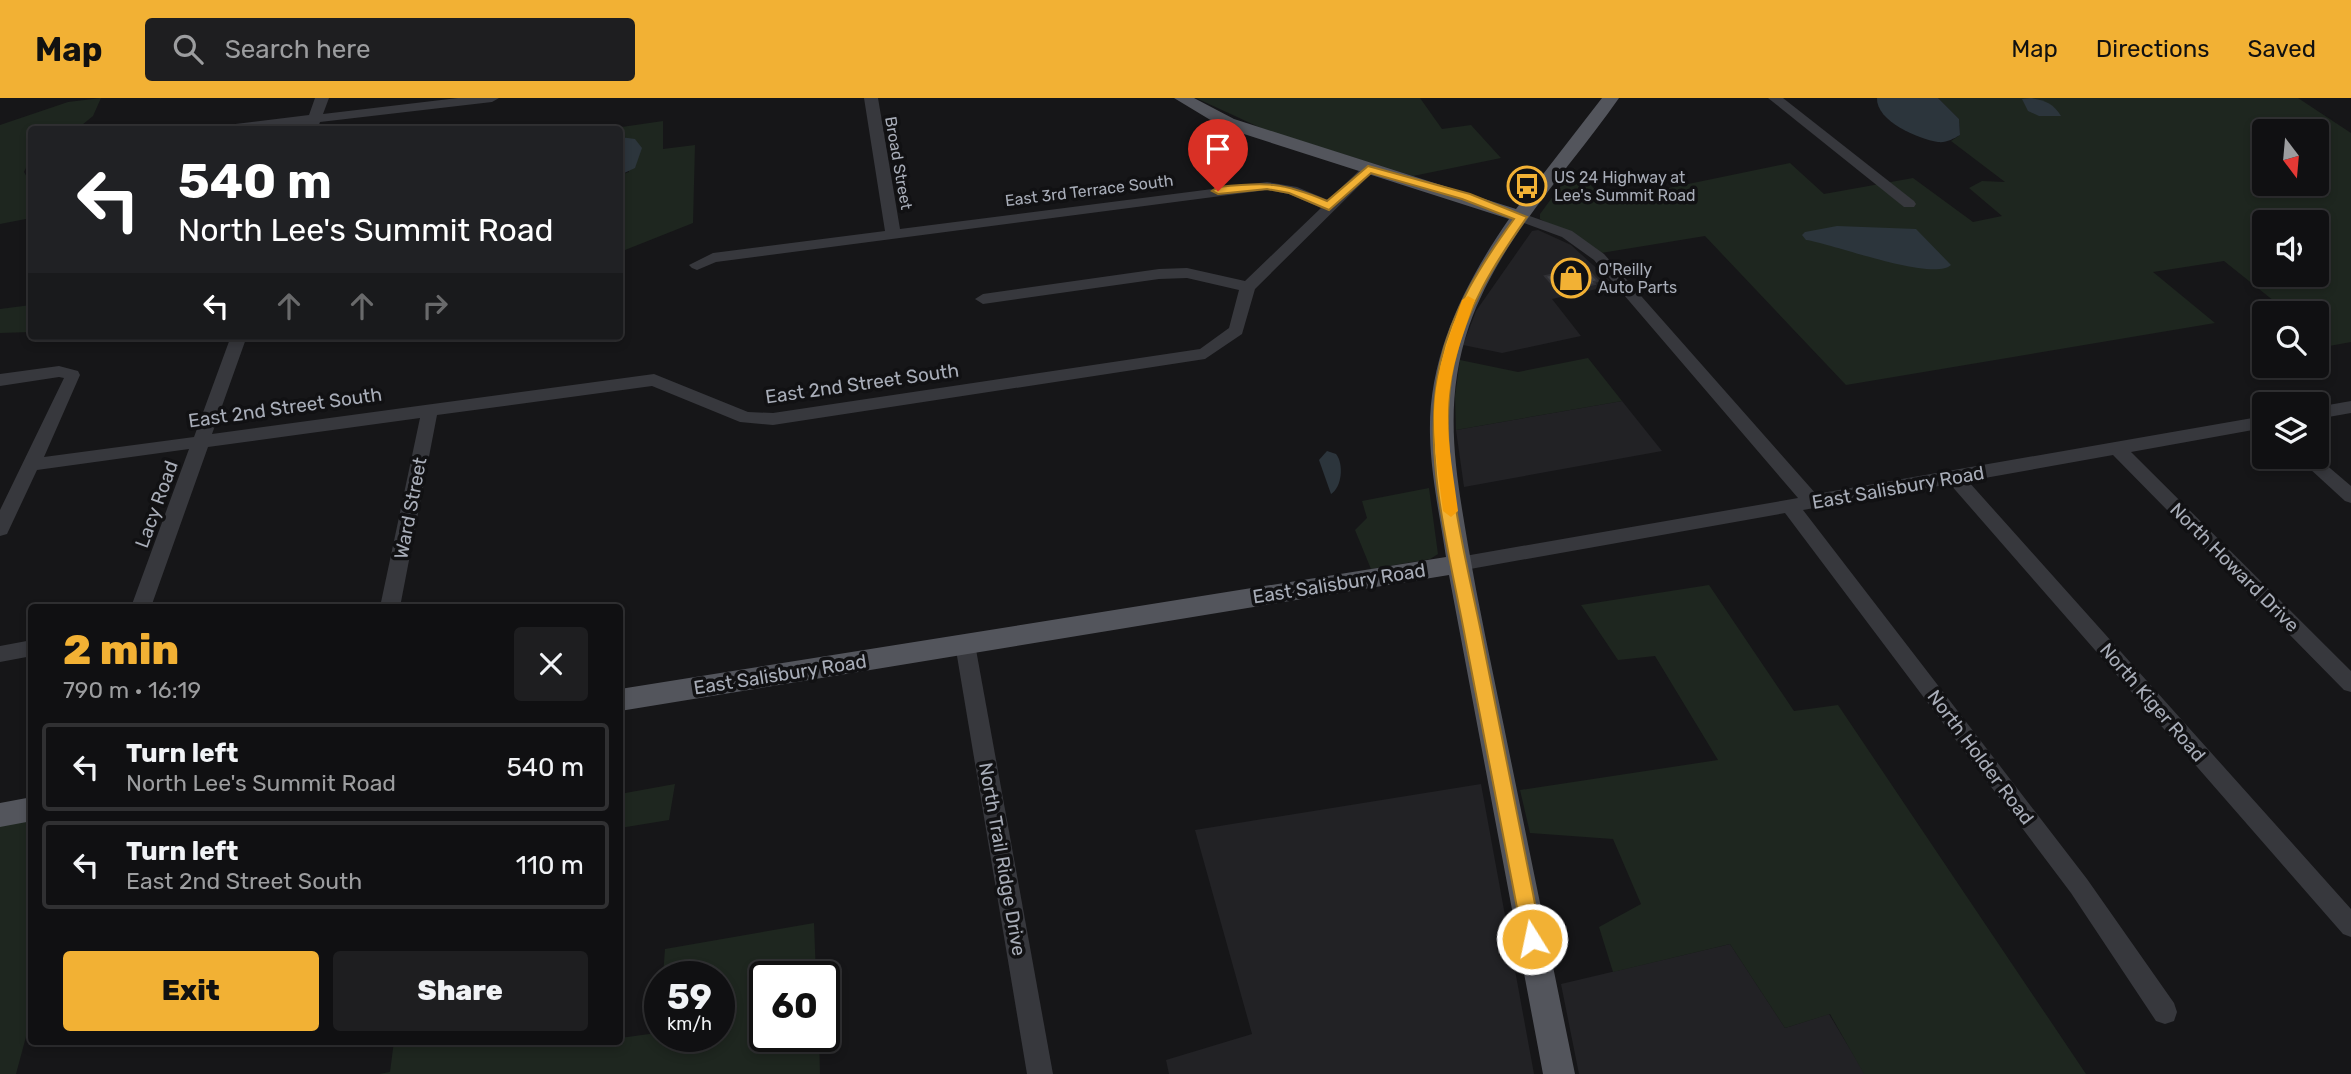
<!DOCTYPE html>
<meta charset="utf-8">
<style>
body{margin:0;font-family:Rubik,sans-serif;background:#1e1e20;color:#f1f3f6;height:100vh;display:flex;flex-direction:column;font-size:26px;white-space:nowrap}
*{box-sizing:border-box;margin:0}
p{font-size:23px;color:#9c9d9f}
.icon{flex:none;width:38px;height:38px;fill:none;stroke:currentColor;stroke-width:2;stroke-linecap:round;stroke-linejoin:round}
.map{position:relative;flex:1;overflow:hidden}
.side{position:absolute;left:28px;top:506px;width:595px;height:441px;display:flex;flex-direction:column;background:#101012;border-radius:7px;box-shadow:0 4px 10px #0003,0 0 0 2px #303032}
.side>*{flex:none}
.top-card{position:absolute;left:28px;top:28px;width:595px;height:214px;border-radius:7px;box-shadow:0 4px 10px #0003,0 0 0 2px #303032;background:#202124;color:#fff;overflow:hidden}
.needle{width:46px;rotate:164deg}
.controls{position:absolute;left:2252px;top:21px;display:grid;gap:14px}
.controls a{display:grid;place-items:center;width:77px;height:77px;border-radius:7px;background:#101012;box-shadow:0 4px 10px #0003,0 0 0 2px #303032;font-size:35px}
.speed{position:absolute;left:644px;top:863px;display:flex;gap:14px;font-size:35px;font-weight:700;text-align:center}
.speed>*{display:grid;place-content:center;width:91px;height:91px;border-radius:50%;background:#101012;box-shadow:0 4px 10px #0003,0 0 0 2px #303032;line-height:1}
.speed small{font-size:18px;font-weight:400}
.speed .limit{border:4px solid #111;border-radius:10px;background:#fff;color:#111}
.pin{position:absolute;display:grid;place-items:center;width:60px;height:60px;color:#fff;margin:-72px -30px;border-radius:50% 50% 50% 0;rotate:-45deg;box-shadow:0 0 7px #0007}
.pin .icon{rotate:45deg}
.me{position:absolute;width:77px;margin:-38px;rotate:350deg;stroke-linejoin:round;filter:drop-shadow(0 0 5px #0008)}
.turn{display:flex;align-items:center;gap:24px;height:147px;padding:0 35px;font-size:32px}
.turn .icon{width:91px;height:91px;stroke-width:2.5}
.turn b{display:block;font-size:49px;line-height:60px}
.lanes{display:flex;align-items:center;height:66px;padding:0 35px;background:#0003;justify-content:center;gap:35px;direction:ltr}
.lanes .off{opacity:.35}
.round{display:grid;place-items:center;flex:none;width:74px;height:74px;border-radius:7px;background:#1e1e20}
.summary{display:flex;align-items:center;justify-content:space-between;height:119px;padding:0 35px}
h1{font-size:42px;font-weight:800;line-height:52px;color:#f2b134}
.button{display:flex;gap:14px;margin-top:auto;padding:14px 35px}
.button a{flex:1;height:80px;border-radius:7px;background:#f2b134;color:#111;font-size:28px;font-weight:800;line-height:80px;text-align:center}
.button a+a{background:#1e1e20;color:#f1f3f6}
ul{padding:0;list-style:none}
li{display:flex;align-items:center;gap:21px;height:88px;margin:0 14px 10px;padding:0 21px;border:4px solid #303032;border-radius:7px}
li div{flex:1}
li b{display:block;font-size:26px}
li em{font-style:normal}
header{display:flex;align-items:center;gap:42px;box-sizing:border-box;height:98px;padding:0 35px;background:#f2b134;color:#111}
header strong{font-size:33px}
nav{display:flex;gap:38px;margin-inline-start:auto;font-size:24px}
.search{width:490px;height:63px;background:#1e1e20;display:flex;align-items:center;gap:18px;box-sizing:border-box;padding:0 24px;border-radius:7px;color:#9c9d9f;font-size:26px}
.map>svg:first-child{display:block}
.built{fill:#222225}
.green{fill:#1e261f;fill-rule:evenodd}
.water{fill:#2c353c}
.building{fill:#404145;stroke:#303034;stroke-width:2}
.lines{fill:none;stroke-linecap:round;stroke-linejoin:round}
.minor{fill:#37383d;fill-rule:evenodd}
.major{fill:#53555c;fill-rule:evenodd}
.route{fill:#f2b134;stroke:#9d7322;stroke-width:2}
.slow{fill:#f59e0b}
.labels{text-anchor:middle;stroke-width:7;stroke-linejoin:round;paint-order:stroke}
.far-street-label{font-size:16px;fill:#a8adb8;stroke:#111113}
.far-poi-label{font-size:16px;fill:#a8adb8;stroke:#111113;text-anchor:start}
.street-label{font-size:19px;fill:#a8adb8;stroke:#111113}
</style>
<header>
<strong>Map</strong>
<div class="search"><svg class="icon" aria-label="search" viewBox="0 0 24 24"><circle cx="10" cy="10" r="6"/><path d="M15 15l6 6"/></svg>Search here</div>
<nav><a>Map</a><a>Directions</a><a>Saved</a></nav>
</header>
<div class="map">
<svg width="2351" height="976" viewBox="0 0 2351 976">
<rect width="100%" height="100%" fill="#161618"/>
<g class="built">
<polygon points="1538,132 1571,147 1615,187 1552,201 1581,238 1502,255 1463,247 1476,213 1532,133"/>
<polygon points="1622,303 1662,353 1464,389 1456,332"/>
<polygon points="1481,686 1534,976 1169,976 1166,962 1252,936 1195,732"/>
<polygon points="1730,846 1785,930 1829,916 1865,976 1579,976 1561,886"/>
</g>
<g class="green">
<polygon points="101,0 93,18 77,31 32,32 31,59 24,74 31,86 31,120 0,126 0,27 68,4"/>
<polygon points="1196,0 1420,0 1442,31 1471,27 1501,60 1413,78 1263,31"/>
<path d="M1938 0H2298L2351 35V244L2329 248 2317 238V215H2289L2224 163 2153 174 2215 225 1846 287 1705 138 1601 155 1540 121V116L1574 70 1606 103 1790 65 1824 96 1913 80 1973 124 2002 118 1969 90 1982 83 2005 84 1951 43 1960 37 1959 21ZM2264 33H2317V86H2264ZM2264 124H2317V177H2264Z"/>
<polygon points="663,23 663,51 695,47 693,125 620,154 620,77 629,74 625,38 620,39 620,32 601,32"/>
<polygon points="31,207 31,234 0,235 0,211"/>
<polygon points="1588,260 1622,303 1456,332 1455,298 1460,262 1518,274"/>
<polygon points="1429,390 1438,456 1430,461 1371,471 1355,432 1367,420 1362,403"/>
<polygon points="1709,487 1794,613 1838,607 2086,976 1864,976 1830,916 1785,930 1730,846 1613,874 1599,829 1641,806 1613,741 1530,735 1520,692 1718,662 1655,558 1618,562 1581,507"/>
<polygon points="675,686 669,722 620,730 620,696"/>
<polygon points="31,721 31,920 16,976 0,976 0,727"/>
<polygon points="814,825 816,878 765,878 765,938 819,938 820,976 379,976 390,974 394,943 575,943 575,947 620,943 620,940 657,935 660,910 660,938 719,938 719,878 663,878 665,851"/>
</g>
<g class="water">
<path d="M1877 0H1938L1959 21 1960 37C1953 41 1946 45 1938 44 1918 41 1876 23 1877 0Z"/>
<path d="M2031 0C2045 2 2054 6 2061 18H2039L2028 13 2022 1Z"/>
<polygon points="620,39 635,41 642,50 635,70 620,77"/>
<path d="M1837 128 1916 131 1951 167C1933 184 1834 146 1806 142L1802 137 1805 134Z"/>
<path d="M1327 353 1336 356C1344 366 1342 389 1331 396L1319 362Z"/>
</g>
<polygon class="building" points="1581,170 1588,172 1598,183 1594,184 1595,186 1559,194 1545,178"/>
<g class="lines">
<g class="minor">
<polygon points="315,0 329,0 323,16 458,0 499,0 492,4 320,24 317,32 305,32 306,26 258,32 213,32 219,28 309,17"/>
<polygon points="864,0 878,0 900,131 1267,84 1297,89 1328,102 1364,68 1369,67 1376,71 1255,191 1242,236 1205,261 773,327 740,324 652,288 437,317 400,509 380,509 420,320 208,349 151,509 131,509 189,351 37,372 7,436 0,438 0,412 64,280 59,279 0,288 0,276 59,268 78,273 80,277 44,359 194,339 231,238 247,238 212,336 654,276 748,314 773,315 1200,251 1229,230 1239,192 1187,180 1159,181 983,206 975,201 983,196 1159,171 1187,170 1245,183 1321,110 1289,96 1267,92 716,164 697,172 692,170 689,167 713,155 885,133"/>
<polygon points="1768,0 1783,0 1914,103 1916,106 1914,109 1904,109"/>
<polygon points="1521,115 1572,133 1604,156 1816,396 2264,318 2264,330 2131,354 2351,573 2351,594 2344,592 2113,357 1968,383 2351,811 2351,839 2343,836 1950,386 1803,412 2087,781 2174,905 2177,914 2174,923 2165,926 2156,923 2071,795 1785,415 1459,473 1452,471 1450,466 1452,461 1459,459 1798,400 1594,162 1562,139 1516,122 1514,119 1516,116"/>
<polygon points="2351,303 2351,315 2317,321 2317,309"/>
<polygon points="2297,359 2317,359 2351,388 2351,405 2345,403"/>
<polygon points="965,538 972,540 975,546 1053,976 1027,976 955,546 958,540"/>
<polygon points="32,542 32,558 0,564 0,548"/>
</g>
<g class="major">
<path d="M1174 0H1194L1234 21 1516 111 1602 0H1619C1567 75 1500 140 1469 228 1443 305 1455 370 1468 447 1478 506 1491 565 1503 624 1527 741 1551 859 1575 976H1543L1449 477 620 613V591L1446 459C1440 419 1431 378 1430 337 1428 257 1465 185 1509 121L1222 29Z"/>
<polygon points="32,699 32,723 0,729 0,705"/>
</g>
</g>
<path class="route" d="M1368 68 1470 96 1527 119C1495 165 1466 210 1454 265 1435 351 1465 454 1482 539 1502 640 1522 741 1542 841L1539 848 1532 851 1526 848 1523 841C1504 741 1485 640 1465 539 1449 452 1421 355 1440 266 1452 211 1482 165 1514 121L1462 101 1371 75 1329 112 1289 95 1267 91 1218 96 1212 93 1218 89C1266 84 1282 84 1327 103Z"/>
<path class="slow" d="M1468 198 1475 202C1465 231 1454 259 1450 290 1444 331 1453 373 1458 413L1451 419 1443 413C1438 373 1430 330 1436 290 1441 259 1452 231 1462 202Z"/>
<defs>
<symbol id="bus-ring" viewBox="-11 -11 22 22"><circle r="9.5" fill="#111113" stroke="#f2b134" stroke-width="1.5"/><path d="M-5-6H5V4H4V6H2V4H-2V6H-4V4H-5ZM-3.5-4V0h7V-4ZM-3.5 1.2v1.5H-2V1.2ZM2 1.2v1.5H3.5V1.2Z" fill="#f2b134"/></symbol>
<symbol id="shop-ring" viewBox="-11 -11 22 22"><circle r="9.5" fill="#111113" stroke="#f2b134" stroke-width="1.5"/><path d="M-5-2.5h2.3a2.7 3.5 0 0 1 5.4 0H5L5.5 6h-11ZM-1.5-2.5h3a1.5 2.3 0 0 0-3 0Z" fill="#f2b134"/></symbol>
</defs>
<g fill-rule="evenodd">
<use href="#bus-ring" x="1505" y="66" width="44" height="44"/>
<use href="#shop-ring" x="1549" y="158" width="44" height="44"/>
</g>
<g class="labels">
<g class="far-street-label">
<text transform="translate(899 65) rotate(80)" y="6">Broad Street</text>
<text transform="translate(1089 92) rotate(-7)" y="6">East 3rd Terrace South</text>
</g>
<g class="far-poi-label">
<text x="1554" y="85">US 24 Highway at<tspan x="1554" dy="18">Lee's Summit Road</tspan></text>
<text x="1598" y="177">O'Reilly<tspan x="1598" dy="18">Auto Parts</tspan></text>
</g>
<g class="street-label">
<text transform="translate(862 285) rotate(-8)" y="7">East 2nd Street South</text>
<text transform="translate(285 309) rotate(-8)" y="7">East 2nd Street South</text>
<text transform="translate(1898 389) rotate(-10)" y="7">East Salisbury Road</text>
<text transform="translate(156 406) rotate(-70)" y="7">Lacy Road</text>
<text transform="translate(410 410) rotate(-79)" y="7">Ward Street</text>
<text transform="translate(2235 469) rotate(45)" y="7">North Howard Drive</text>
<text transform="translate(1339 485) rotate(-9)" y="7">East Salisbury Road</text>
<text transform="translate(780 576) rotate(-9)" y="7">East Salisbury Road</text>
<text transform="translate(2153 604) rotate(49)" y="7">North Kiger Road</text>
<text transform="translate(1981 659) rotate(53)" y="7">North Holder Road</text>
<text transform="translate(1003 761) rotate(80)" y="7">North Trail Ridge Drive</text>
</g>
</g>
</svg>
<div class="controls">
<a><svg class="needle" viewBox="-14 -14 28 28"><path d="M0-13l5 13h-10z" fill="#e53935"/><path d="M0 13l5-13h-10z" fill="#9c9d9f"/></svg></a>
<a><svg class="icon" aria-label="sound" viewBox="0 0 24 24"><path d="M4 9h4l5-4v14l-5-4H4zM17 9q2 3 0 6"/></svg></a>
<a><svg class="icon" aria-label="search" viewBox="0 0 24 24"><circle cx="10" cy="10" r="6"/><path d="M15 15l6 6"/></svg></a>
<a><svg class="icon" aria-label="layers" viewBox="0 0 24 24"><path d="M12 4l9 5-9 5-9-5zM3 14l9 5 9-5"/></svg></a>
</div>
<div class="speed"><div>59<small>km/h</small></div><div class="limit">60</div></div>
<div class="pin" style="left:1218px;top:93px;background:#d93025"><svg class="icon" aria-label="arrive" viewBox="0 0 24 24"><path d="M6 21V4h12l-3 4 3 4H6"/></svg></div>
<svg class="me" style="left:1532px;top:841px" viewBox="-20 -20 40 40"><circle r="17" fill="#f2b134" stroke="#fff" stroke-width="3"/><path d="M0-11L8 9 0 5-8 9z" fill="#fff"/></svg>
<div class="top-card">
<div class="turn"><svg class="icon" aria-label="left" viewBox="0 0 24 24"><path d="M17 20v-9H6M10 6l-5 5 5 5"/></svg><div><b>540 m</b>North Lee's Summit Road</div></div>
<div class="lanes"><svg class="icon" aria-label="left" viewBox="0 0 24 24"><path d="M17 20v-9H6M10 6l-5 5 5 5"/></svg><svg class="icon off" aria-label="ahead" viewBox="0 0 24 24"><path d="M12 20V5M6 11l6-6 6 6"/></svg><svg class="icon off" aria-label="ahead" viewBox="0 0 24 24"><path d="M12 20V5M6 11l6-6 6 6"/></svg><svg class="icon off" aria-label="right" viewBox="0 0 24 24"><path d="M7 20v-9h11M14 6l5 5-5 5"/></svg></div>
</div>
<section class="side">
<div class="summary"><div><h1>2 min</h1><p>790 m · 16:19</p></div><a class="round"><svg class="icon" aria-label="close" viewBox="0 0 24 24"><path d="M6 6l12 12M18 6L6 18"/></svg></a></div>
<ul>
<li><svg class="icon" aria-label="left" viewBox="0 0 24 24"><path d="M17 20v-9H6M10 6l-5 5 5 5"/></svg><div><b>Turn left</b><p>North Lee's Summit Road</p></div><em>540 m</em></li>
<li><svg class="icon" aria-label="left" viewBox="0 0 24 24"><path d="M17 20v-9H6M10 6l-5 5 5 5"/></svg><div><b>Turn left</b><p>East 2nd Street South</p></div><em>110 m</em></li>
</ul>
<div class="button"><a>Exit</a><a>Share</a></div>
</section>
</div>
